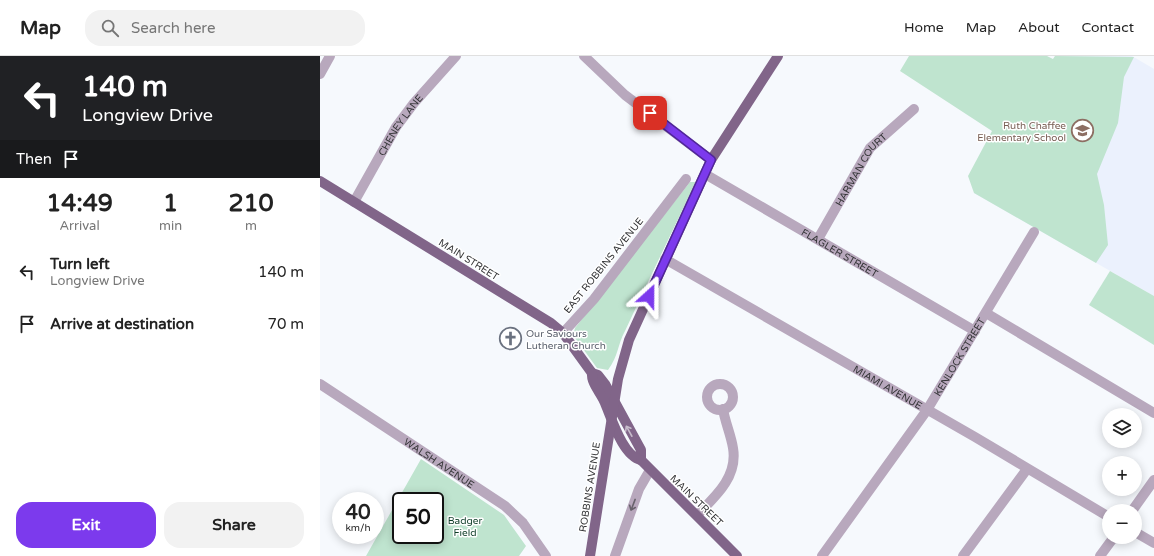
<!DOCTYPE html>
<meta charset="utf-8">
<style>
body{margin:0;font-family:"Varela Round",sans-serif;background:#f2f2f2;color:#222;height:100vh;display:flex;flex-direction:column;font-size:15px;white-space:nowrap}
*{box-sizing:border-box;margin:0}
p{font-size:13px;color:#767676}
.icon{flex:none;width:22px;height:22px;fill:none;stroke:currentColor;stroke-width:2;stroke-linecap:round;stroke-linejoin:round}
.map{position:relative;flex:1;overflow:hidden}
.sheet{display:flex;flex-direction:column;background:#fff;width:320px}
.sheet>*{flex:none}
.hud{background:#202124;color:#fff;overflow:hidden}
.buttons{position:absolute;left:782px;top:352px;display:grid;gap:8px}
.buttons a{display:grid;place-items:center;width:40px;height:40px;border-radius:50%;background:#fff;box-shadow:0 2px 10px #0003;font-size:20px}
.speed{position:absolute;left:12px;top:436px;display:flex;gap:8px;font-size:20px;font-weight:700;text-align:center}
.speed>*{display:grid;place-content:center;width:52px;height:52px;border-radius:50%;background:#fff;box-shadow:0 2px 10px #0003;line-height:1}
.speed small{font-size:10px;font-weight:400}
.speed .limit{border:2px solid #111;border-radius:6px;background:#fff;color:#111}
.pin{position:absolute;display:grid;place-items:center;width:34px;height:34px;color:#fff;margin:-17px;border-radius:8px;box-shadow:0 2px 6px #0006}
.me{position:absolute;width:44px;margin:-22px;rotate:24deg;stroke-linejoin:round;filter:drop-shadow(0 0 3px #0008)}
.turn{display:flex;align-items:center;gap:14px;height:84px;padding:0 16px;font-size:18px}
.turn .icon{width:52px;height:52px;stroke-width:2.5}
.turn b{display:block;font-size:28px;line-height:34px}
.then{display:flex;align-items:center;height:38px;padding:0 16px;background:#0003;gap:8px;font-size:15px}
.eta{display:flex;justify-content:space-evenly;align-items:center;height:68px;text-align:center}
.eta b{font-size:24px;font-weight:700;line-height:28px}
.button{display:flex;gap:8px;margin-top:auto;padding:8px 16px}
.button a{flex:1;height:46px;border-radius:16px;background:#7c3aed;color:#fff;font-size:16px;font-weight:700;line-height:46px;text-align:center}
.button a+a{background:#f2f2f2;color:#222}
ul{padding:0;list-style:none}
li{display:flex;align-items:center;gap:12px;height:52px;padding:0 16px}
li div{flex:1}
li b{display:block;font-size:15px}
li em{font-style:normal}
header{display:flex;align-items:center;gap:24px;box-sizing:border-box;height:56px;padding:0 20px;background:#fff;border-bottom:1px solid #e0e0e0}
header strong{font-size:19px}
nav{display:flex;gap:22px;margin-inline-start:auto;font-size:14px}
.search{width:280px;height:36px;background:#f2f2f2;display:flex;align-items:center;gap:10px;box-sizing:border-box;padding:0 14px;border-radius:16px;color:#767676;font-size:15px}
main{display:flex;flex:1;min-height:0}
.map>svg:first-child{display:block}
.built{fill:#ebf1fd}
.green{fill:#bfe4cf;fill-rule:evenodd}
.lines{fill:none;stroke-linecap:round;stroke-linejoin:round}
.minor{stroke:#b8a8bd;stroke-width:10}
.major{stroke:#816589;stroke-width:10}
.oneway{stroke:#c6baca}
.oneway2{stroke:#68626c}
.route-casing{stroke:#51269a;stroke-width:10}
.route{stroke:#7c3aed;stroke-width:7}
.labels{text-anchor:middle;stroke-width:3;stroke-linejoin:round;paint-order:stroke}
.education-label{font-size:10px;fill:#785e54;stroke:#fff;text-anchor:end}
.street-label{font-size:10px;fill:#333436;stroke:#fff}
.worship-label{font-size:10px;fill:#5b616d;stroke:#fff;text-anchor:start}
.park-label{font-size:10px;fill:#0d3c27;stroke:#fff}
</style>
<header>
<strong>Map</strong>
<div class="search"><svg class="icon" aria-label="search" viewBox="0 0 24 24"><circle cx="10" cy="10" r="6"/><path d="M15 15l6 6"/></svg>Search here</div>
<nav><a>Home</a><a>Map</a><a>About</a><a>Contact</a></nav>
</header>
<main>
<section class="sheet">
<div class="hud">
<div class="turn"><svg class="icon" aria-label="left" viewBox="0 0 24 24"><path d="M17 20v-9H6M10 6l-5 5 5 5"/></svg><div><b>140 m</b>Longview Drive</div></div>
<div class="then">Then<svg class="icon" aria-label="arrive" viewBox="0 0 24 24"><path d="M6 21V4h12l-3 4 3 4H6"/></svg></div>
</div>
<div class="eta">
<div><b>14:49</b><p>Arrival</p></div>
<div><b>1</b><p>min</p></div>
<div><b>210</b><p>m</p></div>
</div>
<ul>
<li><svg class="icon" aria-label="left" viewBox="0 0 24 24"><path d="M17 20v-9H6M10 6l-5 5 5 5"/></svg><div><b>Turn left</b><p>Longview Drive</p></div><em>140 m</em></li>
<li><svg class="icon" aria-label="arrive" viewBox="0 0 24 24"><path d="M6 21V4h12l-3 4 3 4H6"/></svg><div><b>Arrive at destination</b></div><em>70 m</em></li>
</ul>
<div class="button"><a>Exit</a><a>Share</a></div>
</section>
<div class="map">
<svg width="834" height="500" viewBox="0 0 834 500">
<rect width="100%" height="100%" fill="#f6f9fd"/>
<polygon class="built" points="735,0 812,0 834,13 834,240 654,137"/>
<g class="green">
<polygon points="589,0 727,0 733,3 735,0 814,1 804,21 798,67 777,118 784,149 788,189 776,207 654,137 648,120 672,75 580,15"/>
<path d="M370 126H376C352 176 328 225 305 275 297 290 299 299 288 314L277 312 253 279 255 272Z"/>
<polygon points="790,215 834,240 834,289 769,249"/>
<path d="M101 403 184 459 206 490 199 500H46ZM81 445H115V479H81Z"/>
</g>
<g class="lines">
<g class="minor">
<polyline points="264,0 305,39 391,104"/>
<polyline points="0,18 10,0"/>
<path id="s1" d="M385 118 655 275"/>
<path id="s2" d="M34 146 76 71 94 47 136 0"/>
<path id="s3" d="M498 183 550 92 594 53"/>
<path id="s4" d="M345 203 655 381 789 461"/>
<polyline points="666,257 834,357"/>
<polyline points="243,277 274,243 366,123"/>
<path id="s5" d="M0 328 185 450 203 467 226 500"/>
<circle cx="400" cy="341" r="13"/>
<polyline points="812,455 834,424"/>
<path d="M377 459C395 441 418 421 413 392 411 379 405 366 403 353"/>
<polyline points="815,476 834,487"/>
<polyline points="295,500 319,433 330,414"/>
<path id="s6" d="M502 500 607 354 714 176"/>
<polyline points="643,500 707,413"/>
<polyline points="780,500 794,481"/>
</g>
<g class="major">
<polyline points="0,125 231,267 243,277 272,317"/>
<polyline points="272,317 278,319 285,328 321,394 321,404"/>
<path d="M272 317C271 327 280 336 284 345 291 360 302 400 321 404"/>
<polyline points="321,404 417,500"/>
<polyline points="270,500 298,323 309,284 391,104 458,0"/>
</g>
</g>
<defs><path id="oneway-shaft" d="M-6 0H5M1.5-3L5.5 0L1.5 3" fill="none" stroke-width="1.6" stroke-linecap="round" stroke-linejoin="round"/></defs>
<use class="oneway" href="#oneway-shaft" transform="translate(309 375) rotate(-119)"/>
<use class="oneway2" href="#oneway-shaft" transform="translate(313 449) rotate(111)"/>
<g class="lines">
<defs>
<polyline id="route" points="329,240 391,104 330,57"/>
</defs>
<use href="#route" class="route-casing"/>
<use href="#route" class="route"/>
</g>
<defs>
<symbol id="school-ring" viewBox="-11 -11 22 22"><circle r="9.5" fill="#fff" stroke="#8d6e63" stroke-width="1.5"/><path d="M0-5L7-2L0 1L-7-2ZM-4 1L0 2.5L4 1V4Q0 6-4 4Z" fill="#8d6e63"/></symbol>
<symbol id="church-ring" viewBox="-11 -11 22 22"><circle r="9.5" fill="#fff" stroke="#6b7280" stroke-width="1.5"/><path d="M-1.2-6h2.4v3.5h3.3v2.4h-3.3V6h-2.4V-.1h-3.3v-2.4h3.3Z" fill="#6b7280"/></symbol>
</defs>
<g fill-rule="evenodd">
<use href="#school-ring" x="750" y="62" width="25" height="25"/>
<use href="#church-ring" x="178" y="270" width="25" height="25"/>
</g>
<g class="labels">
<g class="education-label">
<text x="746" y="73">Ruth Chaffee<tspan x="746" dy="12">Elementary School</tspan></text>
</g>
<g class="street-label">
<text dy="4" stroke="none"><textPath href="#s2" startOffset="90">CHENEY LANE</textPath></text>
<text dy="4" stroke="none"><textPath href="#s3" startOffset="82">HARMAN COURT</textPath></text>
<text dy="4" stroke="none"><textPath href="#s1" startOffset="156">FLAGLER STREET</textPath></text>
<text transform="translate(149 203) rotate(32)" y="4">MAIN STREET</text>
<text transform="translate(283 209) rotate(-51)" y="4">EAST ROBBINS AVENUE</text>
<text dy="4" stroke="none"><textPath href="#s6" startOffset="242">KENLOCK STREET</textPath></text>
<text dy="4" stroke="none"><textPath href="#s4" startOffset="257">MIAMI AVENUE</textPath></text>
<text dy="4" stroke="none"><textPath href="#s5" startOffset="143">WALSH AVENUE</textPath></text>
<text transform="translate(269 431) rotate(-81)" y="4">ROBBINS AVENUE</text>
<text transform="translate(377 444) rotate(44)" y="4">MAIN STREET</text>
</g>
<g class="worship-label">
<text x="206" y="281">Our Saviours<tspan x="206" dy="12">Lutheran Church</tspan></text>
</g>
<g class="park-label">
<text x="145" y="468">Badger<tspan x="145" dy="12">Field</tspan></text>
</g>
</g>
</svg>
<div class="buttons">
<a><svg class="icon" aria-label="layers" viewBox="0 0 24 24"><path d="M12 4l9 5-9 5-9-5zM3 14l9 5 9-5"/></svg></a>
<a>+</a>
<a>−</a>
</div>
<div class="speed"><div>40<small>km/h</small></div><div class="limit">50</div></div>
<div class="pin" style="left:330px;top:57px;background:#d93025"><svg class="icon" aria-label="arrive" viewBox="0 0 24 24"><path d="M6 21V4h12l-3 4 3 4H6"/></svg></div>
<svg class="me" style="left:329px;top:240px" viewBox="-20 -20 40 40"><path d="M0-17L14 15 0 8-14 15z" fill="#7c3aed" stroke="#fff" stroke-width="4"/></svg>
</div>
</main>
